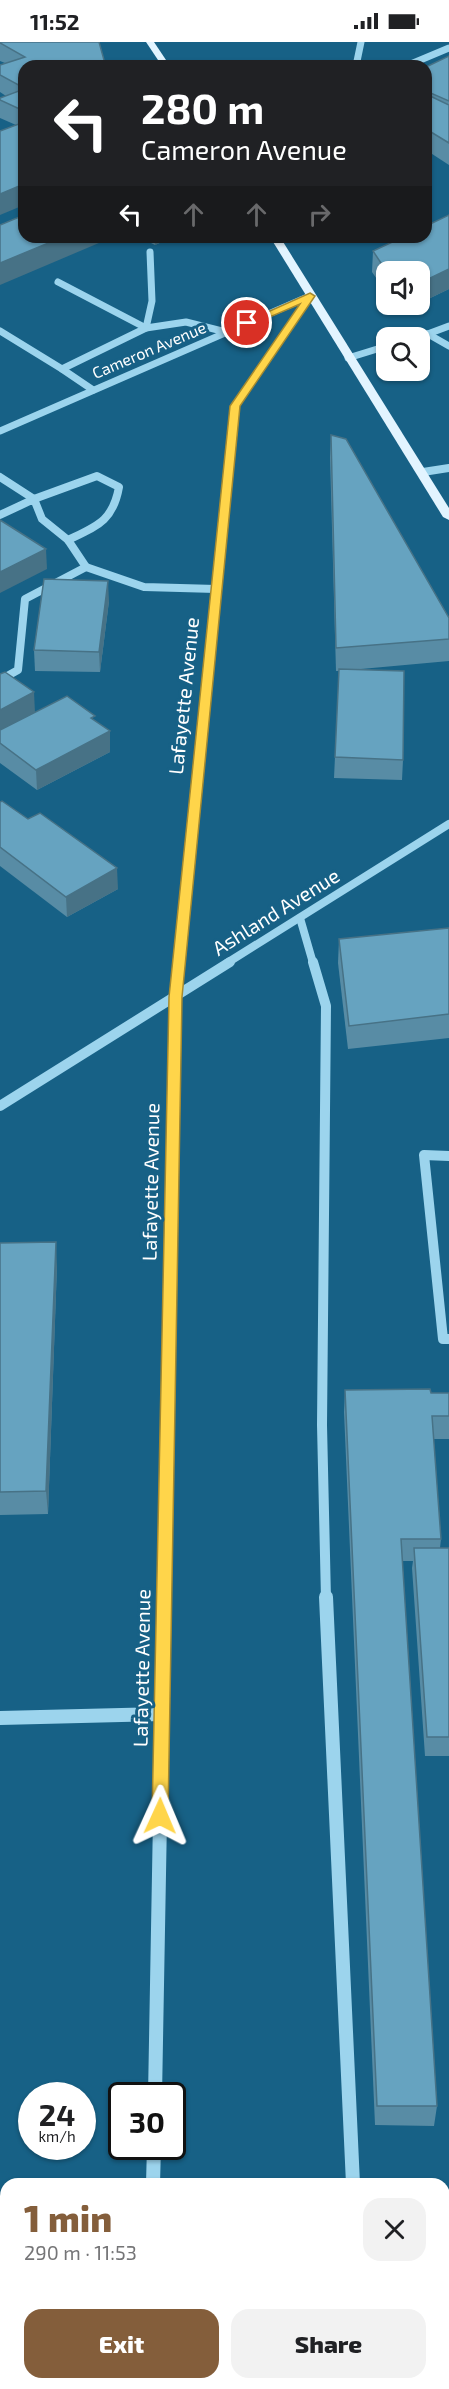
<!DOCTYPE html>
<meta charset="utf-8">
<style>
body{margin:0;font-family:"Exo 2",sans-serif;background:#f2f2f2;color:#202124;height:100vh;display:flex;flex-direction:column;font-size:22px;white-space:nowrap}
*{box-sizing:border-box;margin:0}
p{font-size:20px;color:#757577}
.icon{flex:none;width:33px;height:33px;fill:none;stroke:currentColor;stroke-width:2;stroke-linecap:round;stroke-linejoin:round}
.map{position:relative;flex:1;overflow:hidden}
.panel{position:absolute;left:0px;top:2136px;width:450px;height:212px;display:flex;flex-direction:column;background:#fff;border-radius:18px 18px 0 0;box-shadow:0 2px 4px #0004}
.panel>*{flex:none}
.top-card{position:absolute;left:18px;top:18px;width:414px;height:183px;border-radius:18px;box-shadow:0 2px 4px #0004;background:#202124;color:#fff;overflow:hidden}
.controls{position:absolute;left:376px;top:219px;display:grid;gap:12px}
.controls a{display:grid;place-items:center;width:54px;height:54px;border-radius:12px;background:#fff;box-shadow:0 2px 4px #0004;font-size:30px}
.speed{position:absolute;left:18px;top:2040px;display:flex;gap:12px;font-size:30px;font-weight:700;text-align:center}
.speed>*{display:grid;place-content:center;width:78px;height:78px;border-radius:50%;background:#fff;box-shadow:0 2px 4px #0004;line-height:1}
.speed small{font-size:15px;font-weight:400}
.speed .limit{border:3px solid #111;border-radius:9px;background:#fff;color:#111}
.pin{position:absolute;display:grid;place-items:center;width:51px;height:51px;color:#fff;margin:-26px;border:3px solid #fff;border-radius:50%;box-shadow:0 2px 6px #0007}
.me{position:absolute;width:66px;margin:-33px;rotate:1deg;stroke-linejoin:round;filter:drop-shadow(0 0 4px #0008)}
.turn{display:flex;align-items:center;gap:21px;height:126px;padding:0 24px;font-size:27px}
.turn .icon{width:78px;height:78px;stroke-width:2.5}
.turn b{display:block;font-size:42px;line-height:51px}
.lanes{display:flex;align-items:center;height:57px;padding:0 24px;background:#0003;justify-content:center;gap:30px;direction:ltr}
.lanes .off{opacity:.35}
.round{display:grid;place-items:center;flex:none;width:63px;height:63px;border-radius:18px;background:#f2f2f2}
.head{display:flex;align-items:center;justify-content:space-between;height:102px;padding:0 24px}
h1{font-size:36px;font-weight:800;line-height:45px;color:#845e3b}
.cta{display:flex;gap:12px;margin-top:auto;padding:12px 24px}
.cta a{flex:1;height:69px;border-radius:18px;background:#845e3b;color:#fff;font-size:24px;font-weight:800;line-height:69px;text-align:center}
.cta a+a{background:#f2f2f2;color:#202124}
.status{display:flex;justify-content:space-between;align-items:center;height:42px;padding:0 30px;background:#fff;direction:ltr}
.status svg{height:16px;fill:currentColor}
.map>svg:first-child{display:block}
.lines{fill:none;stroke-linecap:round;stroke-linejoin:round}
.minor-far3{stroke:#9cd4ed;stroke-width:7}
.minor-far2{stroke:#9cd4ed;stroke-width:8}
.minor-far1{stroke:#9cd4ed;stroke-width:10}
.minor{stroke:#9cd4ed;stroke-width:14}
.major{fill:#e2f4ff;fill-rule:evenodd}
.wall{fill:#588ca5}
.shaded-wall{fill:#477286}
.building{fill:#66a3c0;stroke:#477286;stroke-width:1.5}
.route{fill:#ffd54a;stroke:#a68a30;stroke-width:1.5}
.labels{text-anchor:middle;stroke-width:6;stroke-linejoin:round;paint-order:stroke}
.far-street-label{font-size:16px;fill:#fff;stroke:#176186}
.street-label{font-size:20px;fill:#fff;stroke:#176186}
</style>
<div class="status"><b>11:52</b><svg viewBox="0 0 49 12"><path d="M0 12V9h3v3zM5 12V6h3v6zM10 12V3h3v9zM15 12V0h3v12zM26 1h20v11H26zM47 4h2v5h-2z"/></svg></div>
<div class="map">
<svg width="449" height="2347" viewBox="0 0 449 2347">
<rect width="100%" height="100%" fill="#176186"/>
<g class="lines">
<g class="minor-far3">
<polyline points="356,24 361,0"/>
<polyline points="406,24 449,6"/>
<polyline points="58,240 146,286 186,280 226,290"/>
<polyline points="0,289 62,327 146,286 152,259 150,210"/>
<polyline points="428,292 449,304"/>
<polyline points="417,296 449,284"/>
<polyline points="348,316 387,304"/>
<polyline points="62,327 93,348"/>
<polyline points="0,389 310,254"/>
<polyline points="230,411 235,364 310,254"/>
</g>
<g class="minor-far2">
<polyline points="423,430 449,426"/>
<path d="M0 435 34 457 97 434 119 445C113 479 97 484 68 498"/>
<polyline points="0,473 34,457 42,477 68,498 86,525 25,557 18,628 0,638"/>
<polyline points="86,525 144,545 216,547"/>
<polyline points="300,876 313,921"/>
<polyline points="178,921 230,409"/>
<polyline points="227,921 449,782"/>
</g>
<g class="minor-far1">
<polyline points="313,920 326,964 322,1383 326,1557"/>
<polyline points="0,1064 230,920"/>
<polyline points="449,1114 424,1113 443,1297 449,1297"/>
<polyline points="164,1557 175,955 179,920"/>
</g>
<g class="minor">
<polyline points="326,1555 353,2142"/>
<polyline points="0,1676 162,1672"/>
<polyline points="155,2054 164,1555"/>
<polyline points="153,2142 154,2104"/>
<polyline points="149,2342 149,2347"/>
<polyline points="363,2342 363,2347"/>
</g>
<g class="major">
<polygon points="146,0 154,0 170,24 162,24"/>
<polygon points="270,195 280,195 449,466 449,478 443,475"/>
</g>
</g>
<g class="wall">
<polygon points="0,0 99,0 24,24 24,163 16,83 0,76 0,56 6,54 0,50 0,23 5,21 0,19"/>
<polygon points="449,14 449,123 426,108 426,25"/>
<polygon points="449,173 449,247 420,261 420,230 387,230 387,252 372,230 373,209 403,195 426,195 426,184"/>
<polygon points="139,195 173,195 155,203"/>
<polygon points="394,262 417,262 405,268"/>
<polygon points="331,393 449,576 449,619 350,628 403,718 402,738 334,736 339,629 336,629 330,415"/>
<polygon points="109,559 100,630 35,629 34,608"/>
<polygon points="0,632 35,670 95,679 110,710 37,748 0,721"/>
<polygon points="0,760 118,847 67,875 0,824"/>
<polygon points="449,886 449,996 348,1007 338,921 339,897"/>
<polygon points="0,1201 57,1224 48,1472 0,1473"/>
<polygon points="345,1348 431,1351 449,1351 449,1397 433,1397 441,1497 440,1506 449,1506 449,1714 425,1714 412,1526 413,1519 402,1519 437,2064 434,2084 375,2083 344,1370"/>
</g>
<g class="shaded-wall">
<polygon points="24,142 24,163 0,173 0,152"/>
<polygon points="63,195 113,195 0,243 0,221"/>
<polygon points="154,195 173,195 155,203"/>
<polygon points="449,227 449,247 420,261 420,241"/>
<polygon points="406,262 417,262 405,268"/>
<polygon points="46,507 47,527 0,551 0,530"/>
<polygon points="108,539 109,559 100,630 99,610"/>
<polygon points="34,650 35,671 0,689 0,668"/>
<polygon points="110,689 110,710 37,748 36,728"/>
<polygon points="117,826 118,847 67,875 66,855"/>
<polygon points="56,1200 57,1224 48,1472 46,1449"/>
</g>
<g class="building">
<polygon points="0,0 99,0 104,18 107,24 24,24 24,46 0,33 0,23 25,15 0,1"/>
<polygon points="449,14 449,59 426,49 426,25"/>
<polygon points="24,47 24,69 0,58 0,56"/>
<polygon points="426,52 449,63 449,101 426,87"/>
<polygon points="24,80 24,142 0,152 0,89"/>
<polygon points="24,173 24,195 63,195 0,221 0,183"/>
<polygon points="449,173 449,227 420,241 420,230 387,230 373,209 403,195 426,195 426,184"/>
<polygon points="331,393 346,397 449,576 449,597 336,606"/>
<polygon points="0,478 46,507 0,530"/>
<polygon points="44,537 108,539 99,610 34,608"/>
<polygon points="339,627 404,629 403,718 335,715"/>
<polygon points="5,630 34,650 0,668 0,632"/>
<polygon points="67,654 95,674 91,676 110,689 36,728 0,701 0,688"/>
<polygon points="2,759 28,777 40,771 117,826 66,855 0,805 0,760"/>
<polygon points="449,886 449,972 349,984 339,897"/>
<polygon points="56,1200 46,1449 0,1450 0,1201"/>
<polygon points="430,1347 431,1351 449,1351 449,1374 432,1374 441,1497 401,1497 437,2064 377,2064 345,1348"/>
<polygon points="414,1506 449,1506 449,1695 427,1695"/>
</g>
<polygon class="route" points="310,251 315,254 240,364 182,955 168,1774 166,1779 160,1781 154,1779 152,1774 169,955 230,364 300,262 251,283 243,281"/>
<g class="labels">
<g class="far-street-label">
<text transform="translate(149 308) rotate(-23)" y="6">Cameron Avenue</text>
</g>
<g class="street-label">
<text transform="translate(184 654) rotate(-84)" y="7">Lafayette Avenue</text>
<text transform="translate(276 870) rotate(-32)" y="7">Ashland Avenue</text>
<text transform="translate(151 1140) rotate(-89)" y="7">Lafayette Avenue</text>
<text transform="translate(142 1626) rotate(-89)" y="7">Lafayette Avenue</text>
</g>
</g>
</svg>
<div class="controls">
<a><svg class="icon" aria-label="sound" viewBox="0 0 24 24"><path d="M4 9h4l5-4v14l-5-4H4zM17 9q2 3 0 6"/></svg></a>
<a><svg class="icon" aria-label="search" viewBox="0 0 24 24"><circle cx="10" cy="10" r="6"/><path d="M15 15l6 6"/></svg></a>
</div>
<div class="speed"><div>24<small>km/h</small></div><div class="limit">30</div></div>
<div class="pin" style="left:247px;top:281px;background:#d93025"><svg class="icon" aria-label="arrive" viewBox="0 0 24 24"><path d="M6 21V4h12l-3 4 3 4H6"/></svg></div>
<svg class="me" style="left:160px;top:1774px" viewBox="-20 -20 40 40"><path d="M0-17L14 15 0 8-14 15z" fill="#ffd54a" stroke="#fff" stroke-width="4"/></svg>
<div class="top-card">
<div class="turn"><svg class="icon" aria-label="left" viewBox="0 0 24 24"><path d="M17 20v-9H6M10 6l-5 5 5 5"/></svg><div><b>280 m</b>Cameron Avenue</div></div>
<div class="lanes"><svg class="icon" aria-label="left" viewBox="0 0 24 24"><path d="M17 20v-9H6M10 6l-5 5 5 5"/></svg><svg class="icon off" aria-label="ahead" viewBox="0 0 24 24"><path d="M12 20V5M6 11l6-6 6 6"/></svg><svg class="icon off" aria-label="ahead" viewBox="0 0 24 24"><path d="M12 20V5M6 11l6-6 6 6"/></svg><svg class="icon off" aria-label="right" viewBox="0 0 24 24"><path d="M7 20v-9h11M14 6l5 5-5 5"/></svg></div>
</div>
<section class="panel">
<div class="head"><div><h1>1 min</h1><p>290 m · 11:53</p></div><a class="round"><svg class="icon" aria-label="close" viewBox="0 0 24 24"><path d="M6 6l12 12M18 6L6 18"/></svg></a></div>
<div class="cta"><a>Exit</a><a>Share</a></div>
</section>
</div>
